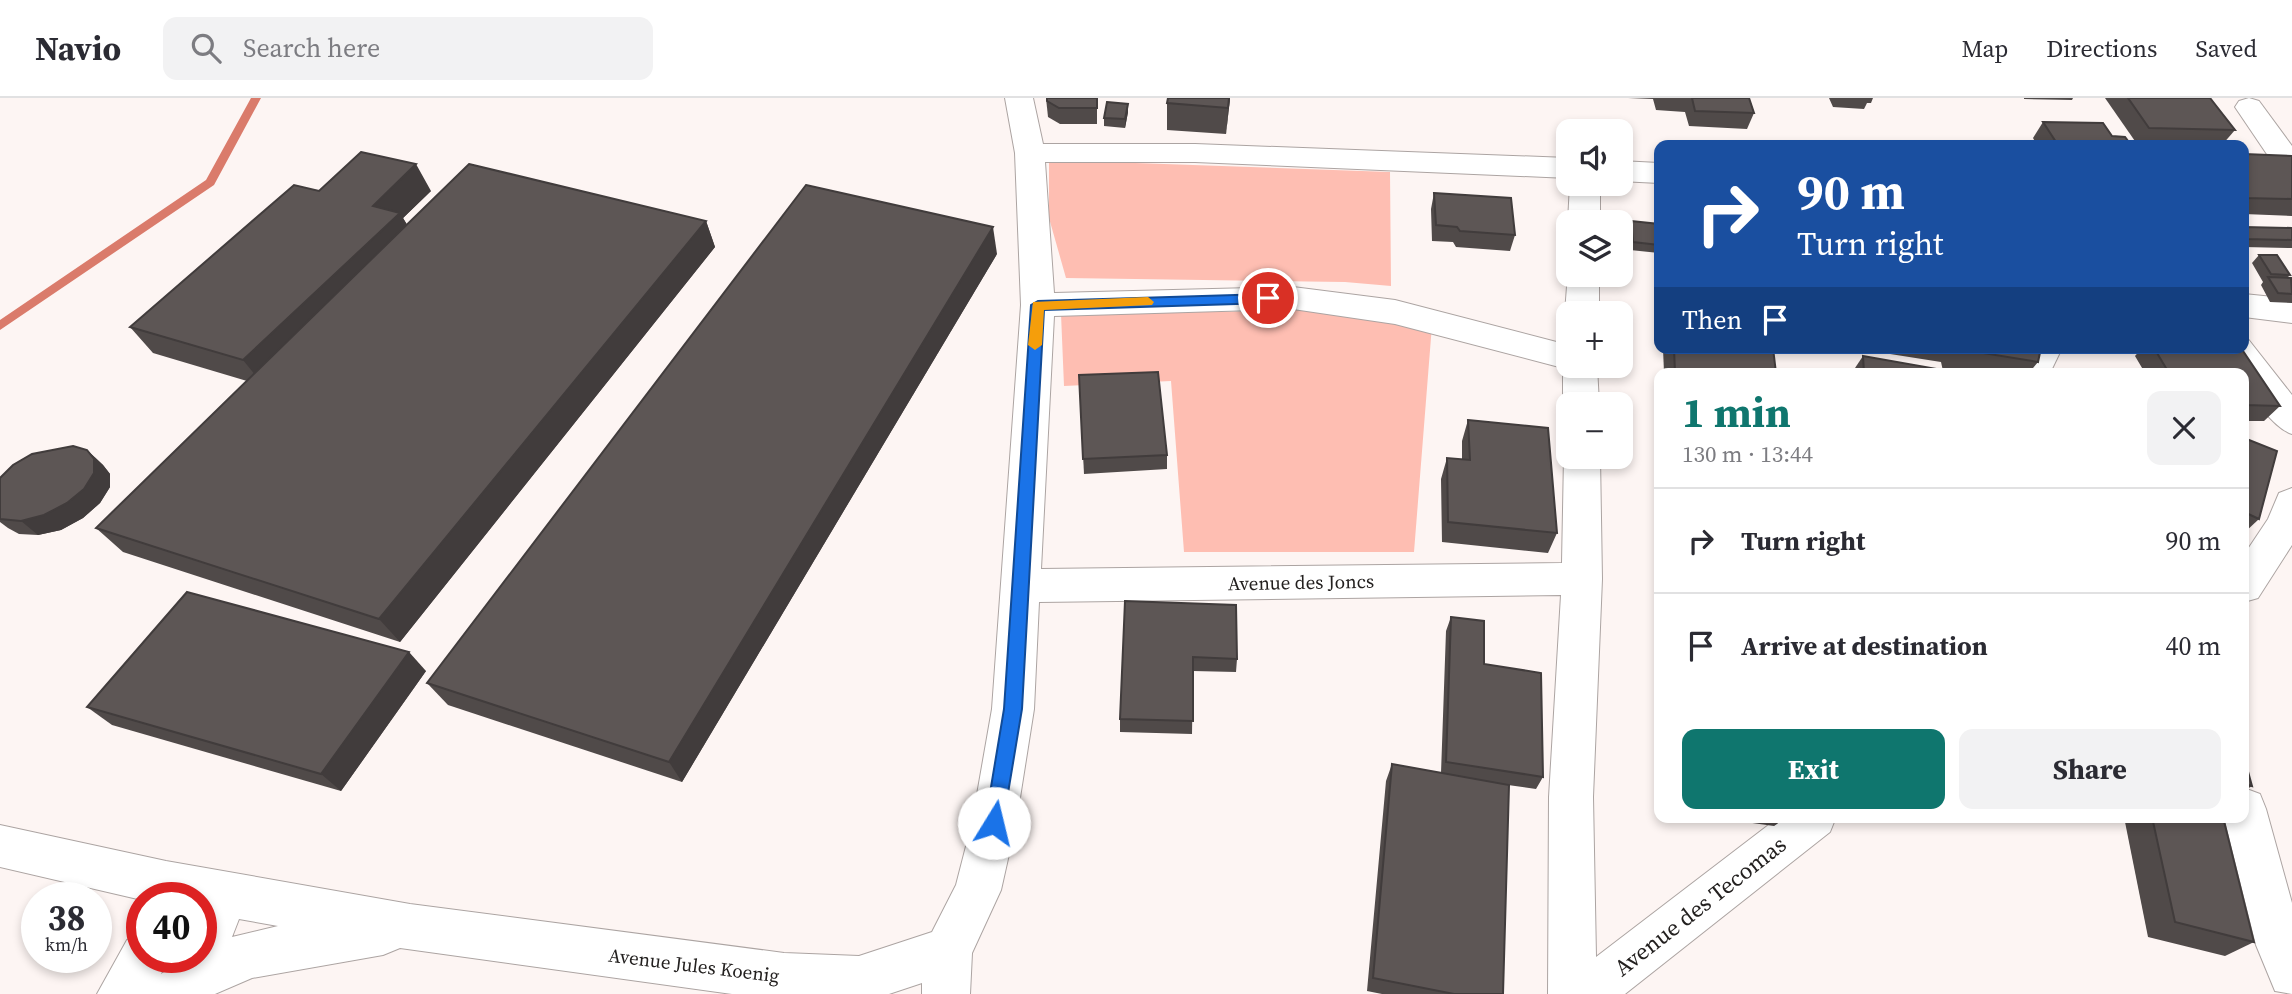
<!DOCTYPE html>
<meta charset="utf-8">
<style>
body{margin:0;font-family:"Source Serif 4",serif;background:#f2f2f3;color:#2b2b33;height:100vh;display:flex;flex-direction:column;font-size:26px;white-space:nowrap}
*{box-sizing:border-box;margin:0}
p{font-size:23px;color:#7c7c81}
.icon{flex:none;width:38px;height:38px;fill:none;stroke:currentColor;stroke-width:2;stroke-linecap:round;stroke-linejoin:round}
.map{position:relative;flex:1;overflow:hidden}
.drawer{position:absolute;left:1654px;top:270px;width:595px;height:455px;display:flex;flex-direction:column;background:#fff;border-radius:14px;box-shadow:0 4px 10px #0003}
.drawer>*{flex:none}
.hud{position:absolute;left:1654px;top:42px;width:595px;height:214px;border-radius:14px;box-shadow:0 4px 10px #0003;background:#1a4fa0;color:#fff;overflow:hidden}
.controls{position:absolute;left:1556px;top:21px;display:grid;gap:14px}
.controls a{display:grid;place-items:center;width:77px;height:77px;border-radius:14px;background:#fff;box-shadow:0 4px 10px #0003;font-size:35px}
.speed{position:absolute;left:21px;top:784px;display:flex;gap:14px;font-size:35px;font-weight:700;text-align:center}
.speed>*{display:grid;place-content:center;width:91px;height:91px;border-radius:50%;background:#fff;box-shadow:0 4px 10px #0003;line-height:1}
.speed small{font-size:18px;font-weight:400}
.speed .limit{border:10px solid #d22;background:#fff;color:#111}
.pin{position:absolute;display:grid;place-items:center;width:60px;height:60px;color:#fff;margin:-30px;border:4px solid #fff;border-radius:50%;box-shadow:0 2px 7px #0007}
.me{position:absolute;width:77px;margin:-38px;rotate:9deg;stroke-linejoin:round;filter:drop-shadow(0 0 5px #0008)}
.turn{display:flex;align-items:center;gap:24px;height:147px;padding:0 28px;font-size:32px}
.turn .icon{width:91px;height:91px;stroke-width:2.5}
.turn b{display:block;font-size:49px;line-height:60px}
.then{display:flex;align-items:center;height:66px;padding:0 28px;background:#0003;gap:14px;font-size:26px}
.round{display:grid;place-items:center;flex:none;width:74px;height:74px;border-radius:14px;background:#f2f2f3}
.headline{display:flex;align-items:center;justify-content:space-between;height:119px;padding:0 28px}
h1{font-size:42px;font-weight:700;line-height:52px;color:#0f766e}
.button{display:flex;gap:14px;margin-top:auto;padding:14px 28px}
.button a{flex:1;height:80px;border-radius:14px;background:#0f766e;color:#fff;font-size:28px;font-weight:700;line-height:80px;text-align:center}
.button a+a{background:#f2f2f3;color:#2b2b33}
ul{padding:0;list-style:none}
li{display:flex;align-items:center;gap:21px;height:105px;padding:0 28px;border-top:2px solid #e1e1e2}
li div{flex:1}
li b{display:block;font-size:26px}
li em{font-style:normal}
header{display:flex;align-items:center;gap:42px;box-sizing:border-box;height:98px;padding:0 35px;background:#fff;border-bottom:2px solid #e1e1e2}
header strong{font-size:33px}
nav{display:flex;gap:38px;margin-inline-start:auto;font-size:24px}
.search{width:490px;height:63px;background:#f2f2f3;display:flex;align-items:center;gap:18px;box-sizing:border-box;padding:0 24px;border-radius:14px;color:#7c7c81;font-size:26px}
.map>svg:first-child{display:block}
.green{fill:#febeb2}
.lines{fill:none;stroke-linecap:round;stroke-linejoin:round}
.stream{fill:#da7b6b;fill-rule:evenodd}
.minor-casing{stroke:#aca4a2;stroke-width:2}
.minor{fill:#fff;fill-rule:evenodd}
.wall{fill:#504a49}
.shaded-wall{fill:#413c3c}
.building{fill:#5d5655;stroke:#413c3c;stroke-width:2}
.route{fill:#1a73e8;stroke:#114b97;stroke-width:2}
.slow{fill:#f59e0b}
.labels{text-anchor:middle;stroke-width:7;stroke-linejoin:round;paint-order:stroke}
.street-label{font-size:19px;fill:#23201f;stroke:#fff}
.near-street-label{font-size:23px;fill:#23201f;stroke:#fff}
</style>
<header>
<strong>Navio</strong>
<div class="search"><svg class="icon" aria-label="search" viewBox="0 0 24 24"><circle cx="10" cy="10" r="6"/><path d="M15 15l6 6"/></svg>Search here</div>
<nav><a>Map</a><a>Directions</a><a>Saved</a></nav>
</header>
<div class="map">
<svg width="2292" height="896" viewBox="0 0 2292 896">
<rect width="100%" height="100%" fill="#fdf5f3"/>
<g class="green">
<polygon points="1049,62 1390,74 1391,188 1345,184 1066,180 1049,120"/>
<polygon points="1309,208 1432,227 1414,454 1184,454 1171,283 1064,288 1061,216 1271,213"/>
</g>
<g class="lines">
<polygon class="stream" points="251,0 261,0 214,87 0,232 0,222 206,82"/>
<defs>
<g id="minor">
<path d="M1005 0H1033L1043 46H1195L1568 60V80L1195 64H1045L1054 195 1293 189 1395 202 1568 247V268H1597L1599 306H1568V314L1563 306V270L1395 226 1293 211 1054 218 1041 471 1562 465 1564 359 1568 351V359H1600L1602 481 1593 699 1596 859 1779 719H1836L1830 734 1625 896H1548L1549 699 1561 497 1039 504 1034 611 1016 725 1001 792 972 855 970 896H922V885L889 896H732L400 850 383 857 252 880 215 896H97L127 842 142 836V859H168L161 876 181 863 179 859H201V800L142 802 0 769V727L166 763 410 806 784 855 859 858 932 834 956 787 972 725 992 611 1021 207 1015 55ZM239 821 278 828 232 839Z"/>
<polygon points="2249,0 2259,3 2292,48 2292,80 2281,77 2235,9 2239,3"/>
<polygon points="1620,63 1659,65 1659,85 1620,83"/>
<polygon points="1570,86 1600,86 1600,124 1568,124"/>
<polygon points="1568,175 1599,177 1599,215 1568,215 1568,220 1565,215"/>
<polygon points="2244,196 2292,201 2292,225 2244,219"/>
<path d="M2244 240 2248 241 2292 297V336C2275 331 2244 293 2244 275H2236L2219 250H2244Z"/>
<polygon points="2028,250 2062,250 2050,275 2016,275"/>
<polygon points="2292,390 2292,447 2258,500 2244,504 2244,457 2268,421 2279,395"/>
<polygon points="2244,690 2260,696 2266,711 2292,805 2292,896 2275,893 2256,847 2224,719 2244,719"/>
</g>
</defs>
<use href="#minor" class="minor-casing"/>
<use href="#minor" class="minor"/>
</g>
<g class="wall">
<polygon points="1046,0 1097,0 1097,26 1060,26 1048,19"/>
<polygon points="1230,0 1226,36 1167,32 1167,5"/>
<polygon points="1628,0 1749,0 1754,15 1747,31 1689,28 1685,14 1656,12 1653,1"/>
<polygon points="1829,0 1873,0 1871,5 1867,5 1864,11 1833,9"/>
<polygon points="2024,0 2073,0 2072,2 2024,1"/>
<polygon points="2105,0 2210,0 2235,32 2222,47 2137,46"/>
<polygon points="1128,6 1128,14 1125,30 1104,28 1104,20"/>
<polygon points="2043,24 2112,38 2131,47 2037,47 2033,40"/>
<polygon points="2244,56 2292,58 2292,118 2244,116"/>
<polygon points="319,93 431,93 403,120 407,127 706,123 715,149 400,544 123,454 96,430 247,283 153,255 130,229"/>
<polygon points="1434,95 1515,137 1510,153 1456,149 1453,144 1432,143 1431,111"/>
<polygon points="1631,123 1659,126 1659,155 1630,152 1628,131"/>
<polygon points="2244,129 2292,130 2292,150 2244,149"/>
<polygon points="997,156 682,684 448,607 427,585"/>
<polygon points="2259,157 2290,177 2287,180 2292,182 2292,205 2270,204 2261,187 2263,184 2252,165"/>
<polygon points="1663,250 1773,250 1776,275 1664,275"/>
<polygon points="1871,250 2041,250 2038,264 2029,275 1956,275 1943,273 1941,264 1871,253"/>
<polygon points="2142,250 2241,250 2280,308 2264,323 2244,323 2244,275 2145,275 2135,258"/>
<polygon points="1863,258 1937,275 1853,275 1853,273"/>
<polygon points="1079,277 1167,357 1167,371 1084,376"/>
<polygon points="1468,322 1557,435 1548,455 1442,444 1441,381 1447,360 1462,362 1462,343"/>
<polygon points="2244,340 2259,421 2244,435"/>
<polygon points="87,352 103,367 110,376 110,389 100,405 83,420 61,432 38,437 19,436 8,430 0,424 0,380"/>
<polygon points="1125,503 1237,561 1236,574 1193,573 1192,636 1120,634 1120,621"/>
<polygon points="1451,519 1484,566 1543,679 1536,691 1508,687 1503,896 1382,896 1367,893 1386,683 1392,666 1441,675 1446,533"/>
<polygon points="426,573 341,693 112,627 87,609"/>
<polygon points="2244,659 2252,688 2244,693"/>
<polygon points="1709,719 1786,719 1774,728"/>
<polygon points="2124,719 2223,719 2254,844 2225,858 2148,839"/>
</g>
<g class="shaded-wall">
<polygon points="1229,0 1230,0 1226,36 1228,10"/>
<polygon points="1128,6 1128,14 1125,30 1125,21"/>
<polygon points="416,66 431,93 403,120 416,141 264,288 243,262 373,108"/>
<polygon points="706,123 715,149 400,544 379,521"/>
<polygon points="993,129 997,156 682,684 669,664"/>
<polygon points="87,352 103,367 110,376 110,389 100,405 83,420 61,432 38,437 21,423"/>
<polygon points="409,554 426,573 341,693 321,676"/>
<polygon points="1782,719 1786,719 1774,728"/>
</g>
<g class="building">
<polygon points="1047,0 1097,0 1097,10 1059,10 1047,3"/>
<polygon points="1168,0 1229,0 1228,10 1167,5"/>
<polygon points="1692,0 1749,0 1754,15 1695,13"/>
<polygon points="2128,0 2210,0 2235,32 2149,30"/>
<polygon points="1107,4 1128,6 1125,21 1104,20"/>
<polygon points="2043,24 2103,25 2112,38 2125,39 2131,47 2058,47"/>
<polygon points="361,54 416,66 373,108 400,115 243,262 130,229 294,87 319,93"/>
<polygon points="2244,56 2292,58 2292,101 2244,100"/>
<polygon points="469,66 706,123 379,521 96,430"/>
<polygon points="806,87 993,129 669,664 427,585"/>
<polygon points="1434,95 1511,100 1515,137 1460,133 1457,129 1436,127"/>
<polygon points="1631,123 1659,126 1659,147 1633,144"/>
<polygon points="2244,129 2292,130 2292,142 2246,141 2244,137"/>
<polygon points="2259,157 2277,157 2290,177 2271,176"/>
<polygon points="2268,179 2291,180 2292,196 2278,195"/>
<polygon points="1674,250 1773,250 1776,275 1675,275"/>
<polygon points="1958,250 2041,250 2038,264 1958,251"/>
<polygon points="2154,250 2241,250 2280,308 2244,307 2244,275 2169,275"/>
<polygon points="1863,258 1937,271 1937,275 1864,275"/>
<polygon points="1158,274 1167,357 1083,361 1079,277"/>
<polygon points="1468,322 1548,330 1557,435 1448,424 1447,360 1470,362"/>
<polygon points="2244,340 2277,353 2259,421 2244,414"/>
<polygon points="73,348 87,352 94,361 94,375 84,391 67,405 44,417 21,423 0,421 0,380 13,367 32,356"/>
<polygon points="187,494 409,554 321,676 87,609"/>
<polygon points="1125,503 1236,507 1237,561 1193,559 1193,623 1120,621"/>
<polygon points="1451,519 1484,523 1484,566 1541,575 1543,679 1446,664"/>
<polygon points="2244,659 2252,688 2244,686"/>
<polygon points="1392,666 1509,687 1503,896 1454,896 1373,880"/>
<polygon points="2152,719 2223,719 2254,844 2175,824"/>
</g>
<polygon class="route" points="1268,196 1275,200 1268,205 1044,212 1022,611 1003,725 1001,731 994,734 988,731 985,725 1004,611 1031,207 1038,203"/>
<polygon class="slow" points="1148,199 1154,204 1152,207 1044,212 1042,247 1035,252 1028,247 1033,204"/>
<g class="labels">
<g class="street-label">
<text transform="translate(1301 484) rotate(-1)" y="7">Avenue des Joncs</text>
<text transform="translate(694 867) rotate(7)" y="7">Avenue Jules Koenig</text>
</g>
<g class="near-street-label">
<text transform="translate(1700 808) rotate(-38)" y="8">Avenue des Tecomas</text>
</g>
</g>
</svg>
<div class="controls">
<a><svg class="icon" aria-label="sound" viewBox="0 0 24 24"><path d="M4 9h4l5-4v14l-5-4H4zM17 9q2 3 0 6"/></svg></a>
<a><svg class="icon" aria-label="layers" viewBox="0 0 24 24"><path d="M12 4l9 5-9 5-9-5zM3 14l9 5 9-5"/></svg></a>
<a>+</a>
<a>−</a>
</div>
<div class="speed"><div>38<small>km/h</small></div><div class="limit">40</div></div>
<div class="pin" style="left:1268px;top:200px;background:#d93025"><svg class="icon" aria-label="arrive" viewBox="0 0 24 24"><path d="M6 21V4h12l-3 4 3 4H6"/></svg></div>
<svg class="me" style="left:994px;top:725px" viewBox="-20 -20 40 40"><circle r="19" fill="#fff"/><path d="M0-13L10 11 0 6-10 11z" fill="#1a73e8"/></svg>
<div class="hud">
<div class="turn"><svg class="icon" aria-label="right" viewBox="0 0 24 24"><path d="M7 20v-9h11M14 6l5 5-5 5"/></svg><div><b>90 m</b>Turn right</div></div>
<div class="then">Then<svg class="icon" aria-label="arrive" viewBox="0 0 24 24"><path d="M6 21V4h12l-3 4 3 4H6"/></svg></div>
</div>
<section class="drawer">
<div class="headline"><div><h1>1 min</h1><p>130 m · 13:44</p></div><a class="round"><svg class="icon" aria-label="close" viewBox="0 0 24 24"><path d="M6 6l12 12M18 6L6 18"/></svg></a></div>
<ul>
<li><svg class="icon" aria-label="right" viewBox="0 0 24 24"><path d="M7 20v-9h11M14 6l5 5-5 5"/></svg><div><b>Turn right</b></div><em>90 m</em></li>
<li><svg class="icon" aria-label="arrive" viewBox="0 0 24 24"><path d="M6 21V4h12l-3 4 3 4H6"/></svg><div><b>Arrive at destination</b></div><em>40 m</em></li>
</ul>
<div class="button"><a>Exit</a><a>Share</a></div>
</section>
</div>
